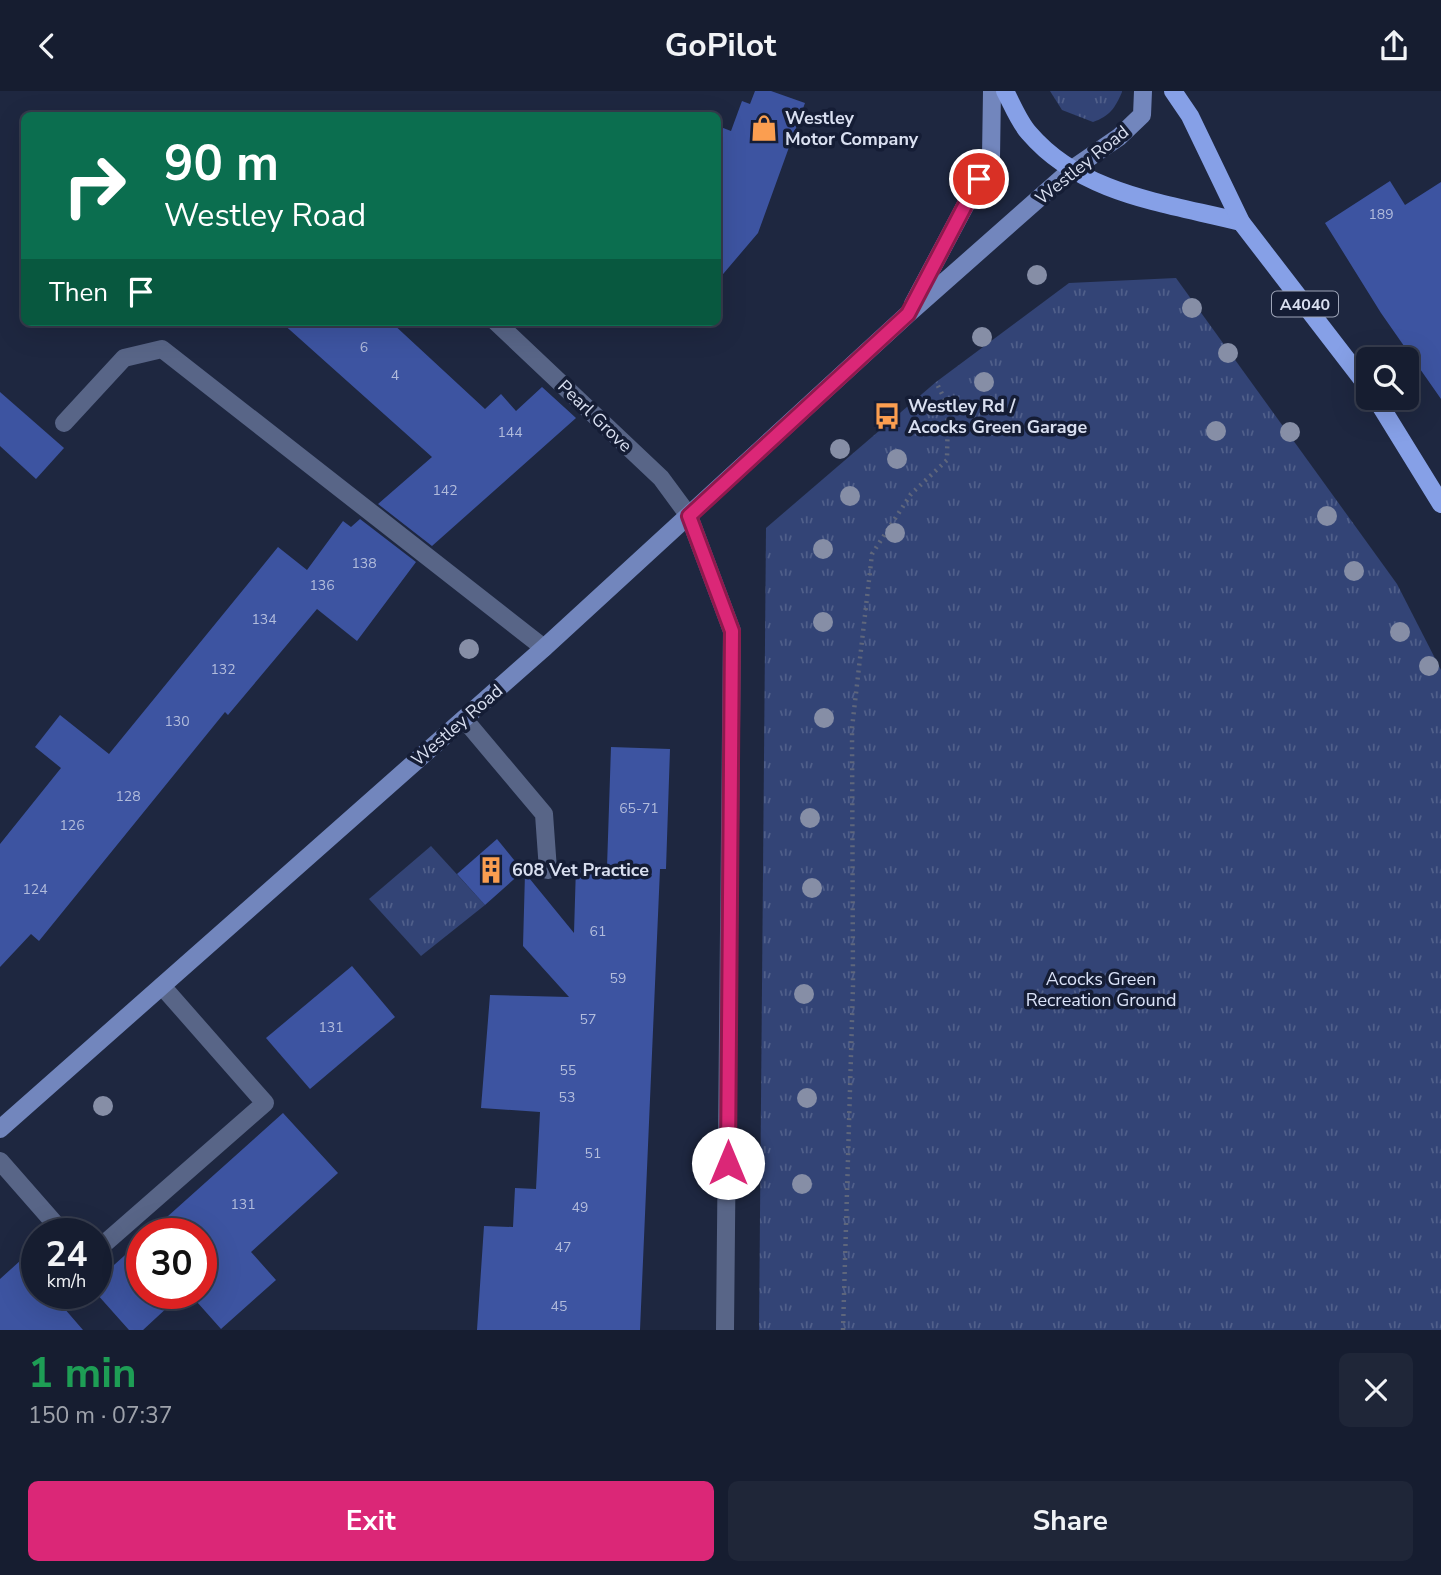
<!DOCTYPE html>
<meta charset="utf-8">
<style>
body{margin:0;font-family:"Nunito Sans",sans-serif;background:#1f2638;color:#f1f3f6;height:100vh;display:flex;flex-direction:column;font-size:26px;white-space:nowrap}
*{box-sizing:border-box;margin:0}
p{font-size:23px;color:#9ea2ab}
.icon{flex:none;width:38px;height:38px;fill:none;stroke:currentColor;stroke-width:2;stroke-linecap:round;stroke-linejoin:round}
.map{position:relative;height:1239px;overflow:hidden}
.side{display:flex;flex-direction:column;background:#161d30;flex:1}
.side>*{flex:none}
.top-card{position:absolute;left:21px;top:21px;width:700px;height:214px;border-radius:10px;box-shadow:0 7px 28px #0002,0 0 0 2px #353b4c;background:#0b6e4f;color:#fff;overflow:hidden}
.buttons{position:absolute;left:1356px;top:256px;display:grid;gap:14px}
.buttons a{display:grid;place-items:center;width:63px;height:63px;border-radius:10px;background:#161d30;box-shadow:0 7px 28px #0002,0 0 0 2px #353b4c;font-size:35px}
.speed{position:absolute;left:21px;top:1127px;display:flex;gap:14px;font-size:35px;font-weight:700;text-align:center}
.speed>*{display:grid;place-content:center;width:91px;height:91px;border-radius:50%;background:#161d30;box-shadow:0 7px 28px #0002,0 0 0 2px #353b4c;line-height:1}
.speed small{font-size:18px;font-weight:400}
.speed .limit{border:10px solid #d22;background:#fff;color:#111}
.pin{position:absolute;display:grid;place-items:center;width:60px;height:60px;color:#fff;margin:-30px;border:4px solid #fff;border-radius:50%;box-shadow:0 2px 7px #0007}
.me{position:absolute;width:77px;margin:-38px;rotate:0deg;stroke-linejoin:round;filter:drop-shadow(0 0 5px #0008)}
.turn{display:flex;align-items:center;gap:24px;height:147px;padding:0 28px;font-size:32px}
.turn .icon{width:91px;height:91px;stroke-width:2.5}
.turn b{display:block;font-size:49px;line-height:60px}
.then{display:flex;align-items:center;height:66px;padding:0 28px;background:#0003;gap:14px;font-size:26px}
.round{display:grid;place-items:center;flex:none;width:74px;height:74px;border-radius:10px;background:#1f2638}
.overview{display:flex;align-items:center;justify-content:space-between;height:119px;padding:0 28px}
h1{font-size:42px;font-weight:700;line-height:52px;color:#1e9e55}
.action{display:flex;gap:14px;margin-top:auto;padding:14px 28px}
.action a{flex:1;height:80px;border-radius:10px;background:#db2777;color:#fff;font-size:28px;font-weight:700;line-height:80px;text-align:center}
.action a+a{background:#1f2638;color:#f1f3f6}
header{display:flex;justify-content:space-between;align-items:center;height:91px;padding:0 28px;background:#161d30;font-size:32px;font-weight:700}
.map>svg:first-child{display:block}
.grass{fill:url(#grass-tufts)}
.building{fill:#3d54a1}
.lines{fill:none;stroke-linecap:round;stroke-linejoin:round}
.path{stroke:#5e667c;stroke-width:4.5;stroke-dasharray:2 5;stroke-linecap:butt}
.service{stroke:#586587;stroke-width:18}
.minor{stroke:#586587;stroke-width:18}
.secondary{stroke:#7286bd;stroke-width:18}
.primary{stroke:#86a0e7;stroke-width:18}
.tree{fill:#868ea6}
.route-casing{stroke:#8e194d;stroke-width:18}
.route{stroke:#db2777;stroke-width:12}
.labels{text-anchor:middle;stroke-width:7;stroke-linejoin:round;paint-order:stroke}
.number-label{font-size:14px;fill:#b2bcdc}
.shield{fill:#151d35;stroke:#9ea5b8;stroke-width:2}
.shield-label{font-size:16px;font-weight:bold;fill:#d9dff0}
.poi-label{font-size:18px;font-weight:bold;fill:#d9dff0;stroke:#151d35;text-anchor:start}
.street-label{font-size:18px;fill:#d9dff0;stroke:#151d35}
.park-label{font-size:18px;fill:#dbe3f9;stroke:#151d35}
</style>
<header><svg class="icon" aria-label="back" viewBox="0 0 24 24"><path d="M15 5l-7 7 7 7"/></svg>GoPilot<svg class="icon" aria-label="share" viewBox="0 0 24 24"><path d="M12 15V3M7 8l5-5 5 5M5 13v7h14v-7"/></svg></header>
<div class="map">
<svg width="1441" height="1239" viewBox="0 0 1441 1239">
<defs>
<pattern id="grass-tufts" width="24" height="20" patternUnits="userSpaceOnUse" patternTransform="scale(1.75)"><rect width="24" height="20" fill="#334476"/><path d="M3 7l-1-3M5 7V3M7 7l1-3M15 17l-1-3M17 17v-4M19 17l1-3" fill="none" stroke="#505f8a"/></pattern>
</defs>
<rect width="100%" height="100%" fill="#1e2740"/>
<g class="grass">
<path d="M1050 0H1122V1C1115 17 1110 25 1093 31L1062 19Z"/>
<polygon points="1176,187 1397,493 1441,579 1441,1239 759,1239 766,437 936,291 1069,192"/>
<polygon points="431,755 485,814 421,865 369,808"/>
</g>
<g class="building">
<polygon points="755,0 771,0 805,12 758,142 718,189 718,35 731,40 742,10 750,13"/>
<polygon points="1390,90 1405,114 1441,91 1441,308 1381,222 1325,132"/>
<polygon points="281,231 391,231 485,318 501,303 516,320 542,296 576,327 432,455 378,413 432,366"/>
<polygon points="0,301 64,357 36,388 0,355"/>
<polygon points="360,428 416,471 357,550 317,518 228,624 225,621 39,850 31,843 0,876 0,753 61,677 35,656 60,624 109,663 278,456 307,479 343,430 351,436"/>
<polygon points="611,656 670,658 666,778 660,778 640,1239 477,1239 484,1135 513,1136 515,1097 536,1098 540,1021 481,1017 490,904 569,906 523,855 525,782 574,842 576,775 607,776"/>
<polygon points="497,748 523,780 485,814 457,783"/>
<polygon points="352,875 395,926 310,998 266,947"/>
<polygon points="283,1022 338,1082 251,1161 276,1189 221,1238 189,1202 201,1202 201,1143 148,1143"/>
<polygon points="142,1149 142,1202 183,1202 143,1239 129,1239 96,1202 96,1190"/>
<polygon points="21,1169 37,1187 37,1202 51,1202 83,1239 0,1239 0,1188"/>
</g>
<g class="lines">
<polyline class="path" points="843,1239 853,895 852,637 872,463 911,403 947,369 948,315 936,291"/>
<g class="service">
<polyline points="64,332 124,267 162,258 544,557"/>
<polyline points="464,628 544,723 548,779"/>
<polyline points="0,1070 64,1143"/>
<polyline points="96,1160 265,1012 162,895"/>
</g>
<polyline class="minor" points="496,231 661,387 689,425 732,540 725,1239"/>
<g class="secondary">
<polyline points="913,213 991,66 992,0"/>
<polyline points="0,1038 544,557 908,223 1071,79 1119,46 1142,24 1143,0"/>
</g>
<g class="primary">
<path d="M1005 0C1012 13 1019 31 1029 42 1082 104 1166 112 1241 131"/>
<polyline points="1173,0 1190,25 1241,131 1368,296"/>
<polyline points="1375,306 1441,413"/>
</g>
</g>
<g class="tree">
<circle cx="1037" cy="184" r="10"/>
<circle cx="1192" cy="217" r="10"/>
<circle cx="982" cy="246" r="10"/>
<circle cx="1228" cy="262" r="10"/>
<circle cx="984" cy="291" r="10"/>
<circle cx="1216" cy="340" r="10"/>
<circle cx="1290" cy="341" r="10"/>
<circle cx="840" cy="358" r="10"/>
<circle cx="897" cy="368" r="10"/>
<circle cx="850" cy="405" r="10"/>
<circle cx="1327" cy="425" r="10"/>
<circle cx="895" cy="442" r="10"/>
<circle cx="823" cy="458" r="10"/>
<circle cx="1354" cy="480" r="10"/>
<circle cx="823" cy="531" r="10"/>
<circle cx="1400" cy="541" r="10"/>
<circle cx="469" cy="558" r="10"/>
<circle cx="1429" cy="575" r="10"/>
<circle cx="824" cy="627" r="10"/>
<circle cx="810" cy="727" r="10"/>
<circle cx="812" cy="797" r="10"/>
<circle cx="804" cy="903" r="10"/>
<circle cx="807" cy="1007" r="10"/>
<circle cx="103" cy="1015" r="10"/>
<circle cx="802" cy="1093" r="10"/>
</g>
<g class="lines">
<defs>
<polyline id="route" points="728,1072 732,540 689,425 908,223 979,88"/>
</defs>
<use href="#route" class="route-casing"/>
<use href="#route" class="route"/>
</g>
<defs>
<symbol id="shop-bare" viewBox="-9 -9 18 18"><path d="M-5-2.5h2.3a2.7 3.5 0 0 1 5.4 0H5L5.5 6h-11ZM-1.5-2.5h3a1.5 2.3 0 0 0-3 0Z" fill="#fb9e50" stroke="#151d35" stroke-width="2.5" paint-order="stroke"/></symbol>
<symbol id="bus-bare" viewBox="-9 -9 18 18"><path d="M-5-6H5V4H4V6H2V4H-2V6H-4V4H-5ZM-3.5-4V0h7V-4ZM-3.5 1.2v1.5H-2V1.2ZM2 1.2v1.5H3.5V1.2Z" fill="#fb9e50" stroke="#151d35" stroke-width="2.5" paint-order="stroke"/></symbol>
<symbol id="building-bare" viewBox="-9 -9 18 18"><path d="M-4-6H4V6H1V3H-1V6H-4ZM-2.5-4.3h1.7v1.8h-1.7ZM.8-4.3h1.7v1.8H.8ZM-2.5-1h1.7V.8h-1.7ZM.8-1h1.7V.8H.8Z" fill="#fb9e50" stroke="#151d35" stroke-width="2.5" paint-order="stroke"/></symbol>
</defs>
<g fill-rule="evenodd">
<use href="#shop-bare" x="745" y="18" width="38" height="38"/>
<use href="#bus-bare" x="868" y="306" width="38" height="38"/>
<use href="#building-bare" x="472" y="760" width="38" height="38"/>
</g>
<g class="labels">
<g class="number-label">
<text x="1381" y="128">189</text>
<text x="364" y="261">6</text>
<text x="395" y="289">4</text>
<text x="510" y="346">144</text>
<text x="445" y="404">142</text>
<text x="364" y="477">138</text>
<text x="322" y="499">136</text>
<text x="264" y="533">134</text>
<text x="223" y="583">132</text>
<text x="177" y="635">130</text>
<text x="128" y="710">128</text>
<text x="639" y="722">65-71</text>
<text x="72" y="739">126</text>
<text x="35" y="803">124</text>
<text x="598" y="845">61</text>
<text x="618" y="892">59</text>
<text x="588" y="933">57</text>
<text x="331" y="941">131</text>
<text x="568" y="984">55</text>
<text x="567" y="1011">53</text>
<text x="593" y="1067">51</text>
<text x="243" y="1118">131</text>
<text x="580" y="1121">49</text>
<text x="563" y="1161">47</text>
<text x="559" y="1220">45</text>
</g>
<rect class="shield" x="1272" y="200.5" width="66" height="25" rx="5"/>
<g class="shield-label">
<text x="1305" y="219">A4040</text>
</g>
<g class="poi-label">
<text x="785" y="33">Westley<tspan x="785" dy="21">Motor Company</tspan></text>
<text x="908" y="321">Westley Rd /<tspan x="908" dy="21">Acocks Green Garage</tspan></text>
<text x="512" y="785">608 Vet Practice</text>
</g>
<g class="street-label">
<text transform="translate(1082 74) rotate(-39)" y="6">Westley Road</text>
<text transform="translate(595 325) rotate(44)" y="6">Pearl Grove</text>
<text transform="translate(457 634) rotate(-41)" y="6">Westley Road</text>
</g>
<g class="park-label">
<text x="1101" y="894">Acocks Green<tspan x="1101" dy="21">Recreation Ground</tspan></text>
</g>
</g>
</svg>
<div class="buttons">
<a><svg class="icon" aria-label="search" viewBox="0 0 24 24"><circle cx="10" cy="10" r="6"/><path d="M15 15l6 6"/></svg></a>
</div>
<div class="speed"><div>24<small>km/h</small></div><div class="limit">30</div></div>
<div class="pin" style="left:979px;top:88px;background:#d93025"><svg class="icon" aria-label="arrive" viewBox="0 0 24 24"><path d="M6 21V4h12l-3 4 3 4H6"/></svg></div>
<svg class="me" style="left:728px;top:1072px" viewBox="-20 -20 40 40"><circle r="19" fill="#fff"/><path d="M0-13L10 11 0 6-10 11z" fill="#db2777"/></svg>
<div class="top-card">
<div class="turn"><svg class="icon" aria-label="right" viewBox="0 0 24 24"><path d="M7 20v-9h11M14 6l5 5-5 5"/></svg><div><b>90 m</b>Westley Road</div></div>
<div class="then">Then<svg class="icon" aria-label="arrive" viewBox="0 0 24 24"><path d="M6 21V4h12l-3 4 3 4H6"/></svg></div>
</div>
</div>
<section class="side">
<div class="overview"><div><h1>1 min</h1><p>150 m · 07:37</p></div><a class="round"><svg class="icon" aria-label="close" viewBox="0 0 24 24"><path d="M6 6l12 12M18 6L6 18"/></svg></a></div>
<div class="action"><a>Exit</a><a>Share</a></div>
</section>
